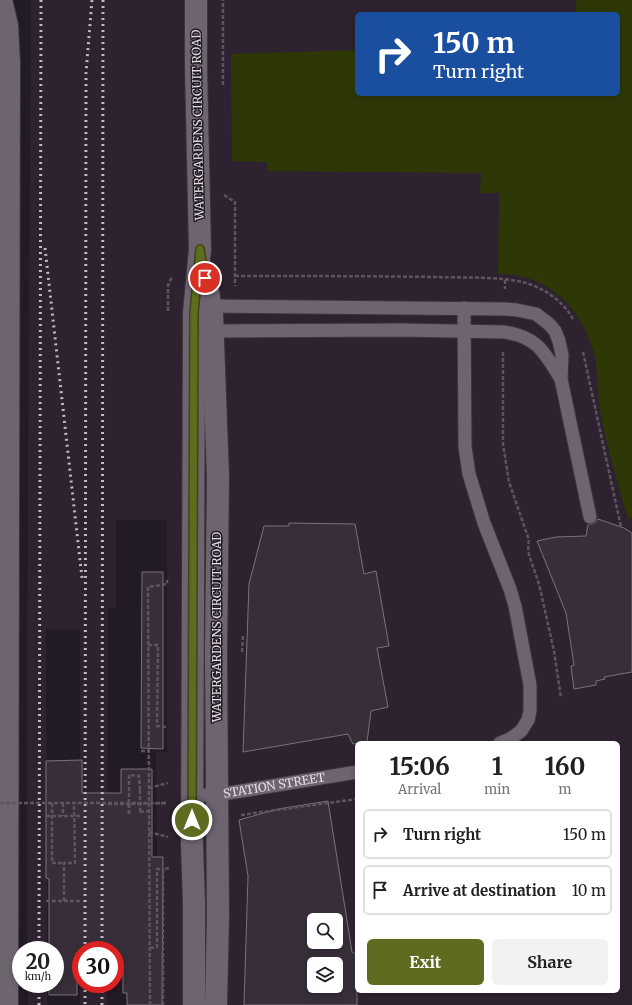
<!DOCTYPE html>
<style>
body{margin:0;font-family:Merriweather,serif;background:#f2f2f2;color:#202124;height:100vh;display:flex;flex-direction:column;font-size:15px;white-space:nowrap}
*{box-sizing:border-box;margin:0}
p{font-size:13px;color:#757577}
.icon{flex:none;width:22px;height:22px;fill:none;stroke:currentColor;stroke-width:2;stroke-linecap:round;stroke-linejoin:round}
.map{position:relative;flex:1;overflow:hidden}
.drawer{position:absolute;left:355px;top:741px;width:265px;height:252px;display:flex;flex-direction:column;background:#fff;border-radius:6px;box-shadow:0 2px 6px #0003}
.drawer>*{flex:none}
.guide{position:absolute;left:355px;top:12px;width:265px;height:84px;border-radius:6px;box-shadow:0 2px 6px #0003;background:#1a4fa0;color:#fff;overflow:hidden}
.fabs{position:absolute;left:307px;top:913px;display:grid;gap:8px}
.fabs a{display:grid;place-items:center;width:36px;height:36px;border-radius:6px;background:#fff;box-shadow:0 2px 6px #0003;font-size:20px}
.speed{position:absolute;left:12px;top:941px;display:flex;gap:8px;font-size:20px;font-weight:700;text-align:center}
.speed>*{display:grid;place-content:center;width:52px;height:52px;border-radius:50%;background:#fff;box-shadow:0 2px 6px #0003;line-height:1}
.speed small{font-size:10px;font-weight:400}
.speed .limit{border:6px solid #d22;background:#fff;color:#111}
.pin{position:absolute;display:grid;place-items:center;width:34px;height:34px;color:#fff;margin:-17px;border:2px solid #fff;border-radius:50%;box-shadow:0 1px 4px #0007}
.me{position:absolute;width:44px;margin:-22px;rotate:0deg;stroke-linejoin:round;filter:drop-shadow(0 0 3px #0008)}
.turn{display:flex;align-items:center;gap:14px;height:84px;padding:0 12px;font-size:18px}
.turn .icon{width:52px;height:52px;stroke-width:2.5}
.turn b{display:block;font-size:28px;line-height:34px}
.eta{display:flex;justify-content:space-evenly;align-items:center;height:68px;text-align:center}
.eta b{font-size:24px;font-weight:700;line-height:28px}
.action{display:flex;gap:8px;margin-top:auto;padding:8px 12px}
.action a{flex:1;height:46px;border-radius:6px;background:#5e6c1f;color:#fff;font-size:16px;font-weight:700;line-height:46px;text-align:center}
.action a+a{background:#f2f2f2;color:#202124}
ul{padding:0;list-style:none}
li{display:flex;align-items:center;gap:12px;height:50px;margin:0 8px 6px;padding:0 4px;border:2px solid #e0e0e0;border-radius:6px}
li div{flex:1}
li b{display:block;font-size:15px}
li em{font-style:normal}
.map>svg:first-child{display:block}
.built{fill:#2e2230;fill-rule:evenodd}
.green{fill:#2e3807}
.building{fill:#372e39;stroke:#7b717d;fill-rule:evenodd}
.lines{fill:none;stroke-linecap:round;stroke-linejoin:round}
.service-casing{stroke:#3b353c;stroke-width:15}
.minor-casing{stroke:#3b353c;stroke-width:24}
.tertiary-casing{stroke:#3b353c;stroke-width:24}
.path{stroke:#5c555e;stroke-width:2.5;stroke-dasharray:4 2;stroke-linecap:butt}
.service{stroke:#6e6470;stroke-width:13}
.minor{stroke:#6e6470;stroke-width:22}
.tertiary{stroke:#6e6470;stroke-width:22}
.rail{stroke:#c1bac2;stroke-width:3;stroke-dasharray:2 4;stroke-linecap:butt}
.path-bridge{stroke:#5c555e;stroke-width:2.5;stroke-dasharray:4 2;stroke-linecap:butt}
.route-casing{stroke:#3d4614;stroke-width:10}
.route{stroke:#5e6c1f;stroke-width:7}
.labels{text-anchor:middle;stroke-width:3;stroke-linejoin:round;paint-order:stroke}
.street-label{font-size:12px;fill:#e3dde4;stroke:#221a24}
</style>
<div class="map">
<svg width="632" height="1005" viewBox="0 0 632 1005">
<rect width="100%" height="100%" fill="#221a24"/>
<g class="built">
<path d="M31 0H632V1005H158L156 752H167V520H116V607L108 608 107 950H81V984H107V1005H80V630L46 629 47 950H27V647ZM357 14H618V94H357ZM357 743H618V991H357ZM314 920H336V942H314ZM314 964H336V986H314Z"/>
<rect x="28" y="984" width="19" height="21"/>
</g>
<path class="green" d="M576 0H632V517L628 520C619 485 608 451 601 416 597 396 599 372 594 353 581 307 547 273 498 274L499 193H480L481 173 267 171V162L232 161 231 54 357 50V94H618V14H576Z"/>
<g class="building">
<polygon points="598,519 624,528 632,533 632,672 604,677 605,679 596,681 596,685 574,689 571,666 574,665 566,613 537,541 556,537 586,536 588,525 595,523"/>
<polygon points="289,523 355,524 364,574 376,571 389,646 377,648 388,707 371,711 367,742 353,744 348,734 243,752 249,584 264,526 289,526"/>
<polygon points="142,572 163,572 163,749 141,748"/>
<polygon points="82,760 82,793 121,793 121,769 152,769 152,857 163,857 162,1005 127,1005 127,993 123,993 123,972 115,972 115,950 81,950 81,972 77,972 77,995 49,995 49,984 55,984 55,950 49,950 49,879 46,878 46,761"/>
<path d="M328 801 352 952 357 955V1005H244L248 876 239 820 278 809ZM314 920H336V942H314ZM314 964H336V986H314Z"/>
</g>
<g class="lines">
<defs>
<g id="service">
<polyline points="204,306 505,309 517,310 536,314 549,324 555,331 559,341 562,355 561,379 590,517"/>
<polyline points="464,308 465,447 469,474 484,523 510,589 515,606 530,685 530,711 528,720 521,731 510,739 500,743"/>
<path d="M206 331 402 330 504 332C538 337 544 352 561 379"/>
<path id="s1" d="M192 795H217L357 772"/>
</g>
<g id="minor">
<polyline points="205,276 212,314 218,477 216,654 218,917 216,1005"/>
<polyline points="194,1005 194,904 192,844 194,331 194,313 200,249 196,68 196,0"/>
</g>
<polyline id="tertiary" points="1,0 7,25 9,62 7,1005"/>
</defs>
<use href="#service" class="service-casing"/>
<use href="#minor" class="minor-casing"/>
<use href="#tertiary" class="tertiary-casing"/>
<g class="path">
<polyline points="223,85 223,0"/>
<polyline points="224,195 235,202 235,286"/>
<path d="M235 276C302 276 368 276 435 277 463 278 499 276 526 283 544 288 564 302 573 319"/>
<polyline points="505,280 505,289"/>
<polyline points="168,311 168,285 172,277"/>
<polyline points="503,352 503,444 509,482 529,540 528,545 529,555 539,584 554,651 561,698"/>
<polyline points="583,352 621,527"/>
<polyline points="148,645 158,645 157,726 167,727"/>
<polyline points="242,652 243,635"/>
<polyline points="141,751 149,751"/>
<polyline points="149,788 168,783"/>
<polyline points="52,803 52,863 64,863"/>
<polyline points="63,803 63,816"/>
<polyline points="129,803 129,775 139,776 140,790"/>
<polyline points="108,804 129,804"/>
<polyline points="140,812 149,811"/>
<polyline points="129,814 129,804 166,803"/>
<polyline points="241,815 357,799"/>
<polyline points="46,816 80,816"/>
<polyline points="149,832 168,837"/>
<polyline points="46,901 80,901"/>
<polyline points="64,901 64,863 75,863 74,803"/>
<polyline points="150,948 157,947 157,869 163,869"/>
<polyline points="150,1005 148,587 167,584 167,580"/>
<polyline points="163,1005 163,869 170,868"/>
</g>
<use href="#service" class="service"/>
<use href="#minor" class="minor"/>
<use href="#tertiary" class="tertiary"/>
<g class="rail">
<polyline points="45,248 82,578"/>
<polyline points="39,950 41,0"/>
<polyline points="85,950 86,73 92,0"/>
<polyline points="102,950 103,0"/>
<polyline points="85,984 85,1005"/>
<polyline points="39,1005 39,984"/>
<polyline points="102,1005 102,984"/>
</g>
<g class="path-bridge">
<polyline points="140,790 140,812"/>
<polyline points="0,803 166,803"/>
<polyline points="129,814 129,803"/>
</g>
</g>
<g class="lines">
<defs>
<polyline id="route" points="192,820 194,313 200,249 205,278"/>
</defs>
<use href="#route" class="route-casing"/>
<use href="#route" class="route"/>
</g>
<g class="labels">
<g class="street-label">
<text transform="translate(198 125) rotate(-91)" y="4">WATERGARDENS CIRCUIT ROAD</text>
<text transform="translate(217 627) rotate(-90)" y="4">WATERGARDENS CIRCUIT ROAD</text>
<text dy="4" stroke="none"><textPath href="#s1" startOffset="83">STATION STREET</textPath></text>
</g>
</g>
</svg>
<div class="fabs">
<a><svg class="icon" aria-label="search" viewBox="0 0 24 24"><circle cx="10" cy="10" r="6"/><path d="M15 15l6 6"/></svg></a>
<a><svg class="icon" aria-label="layers" viewBox="0 0 24 24"><path d="M12 4l9 5-9 5-9-5zM3 14l9 5 9-5"/></svg></a>
</div>
<div class="speed"><div>20<small>km/h</small></div><div class="limit">30</div></div>
<div class="pin" style="left:205px;top:278px;background:#d93025"><svg class="icon" aria-label="arrive" viewBox="0 0 24 24"><path d="M6 21V4h12l-3 4 3 4H6"/></svg></div>
<svg class="me" style="left:192px;top:820px" viewBox="-20 -20 40 40"><circle r="17" fill="#5e6c1f" stroke="#fff" stroke-width="3"/><path d="M0-11L8 9 0 5-8 9z" fill="#fff"/></svg>
<div class="guide">
<div class="turn"><svg class="icon" aria-label="right" viewBox="0 0 24 24"><path d="M7 20v-9h11M14 6l5 5-5 5"/></svg><div><b>150 m</b>Turn right</div></div>
</div>
<section class="drawer">
<div class="eta">
<div><b>15:06</b><p>Arrival</p></div>
<div><b>1</b><p>min</p></div>
<div><b>160</b><p>m</p></div>
</div>
<ul>
<li><svg class="icon" aria-label="right" viewBox="0 0 24 24"><path d="M7 20v-9h11M14 6l5 5-5 5"/></svg><div><b>Turn right</b></div><em>150 m</em></li>
<li><svg class="icon" aria-label="arrive" viewBox="0 0 24 24"><path d="M6 21V4h12l-3 4 3 4H6"/></svg><div><b>Arrive at destination</b></div><em>10 m</em></li>
</ul>
<div class="action"><a>Exit</a><a>Share</a></div>
</section>
</div>
